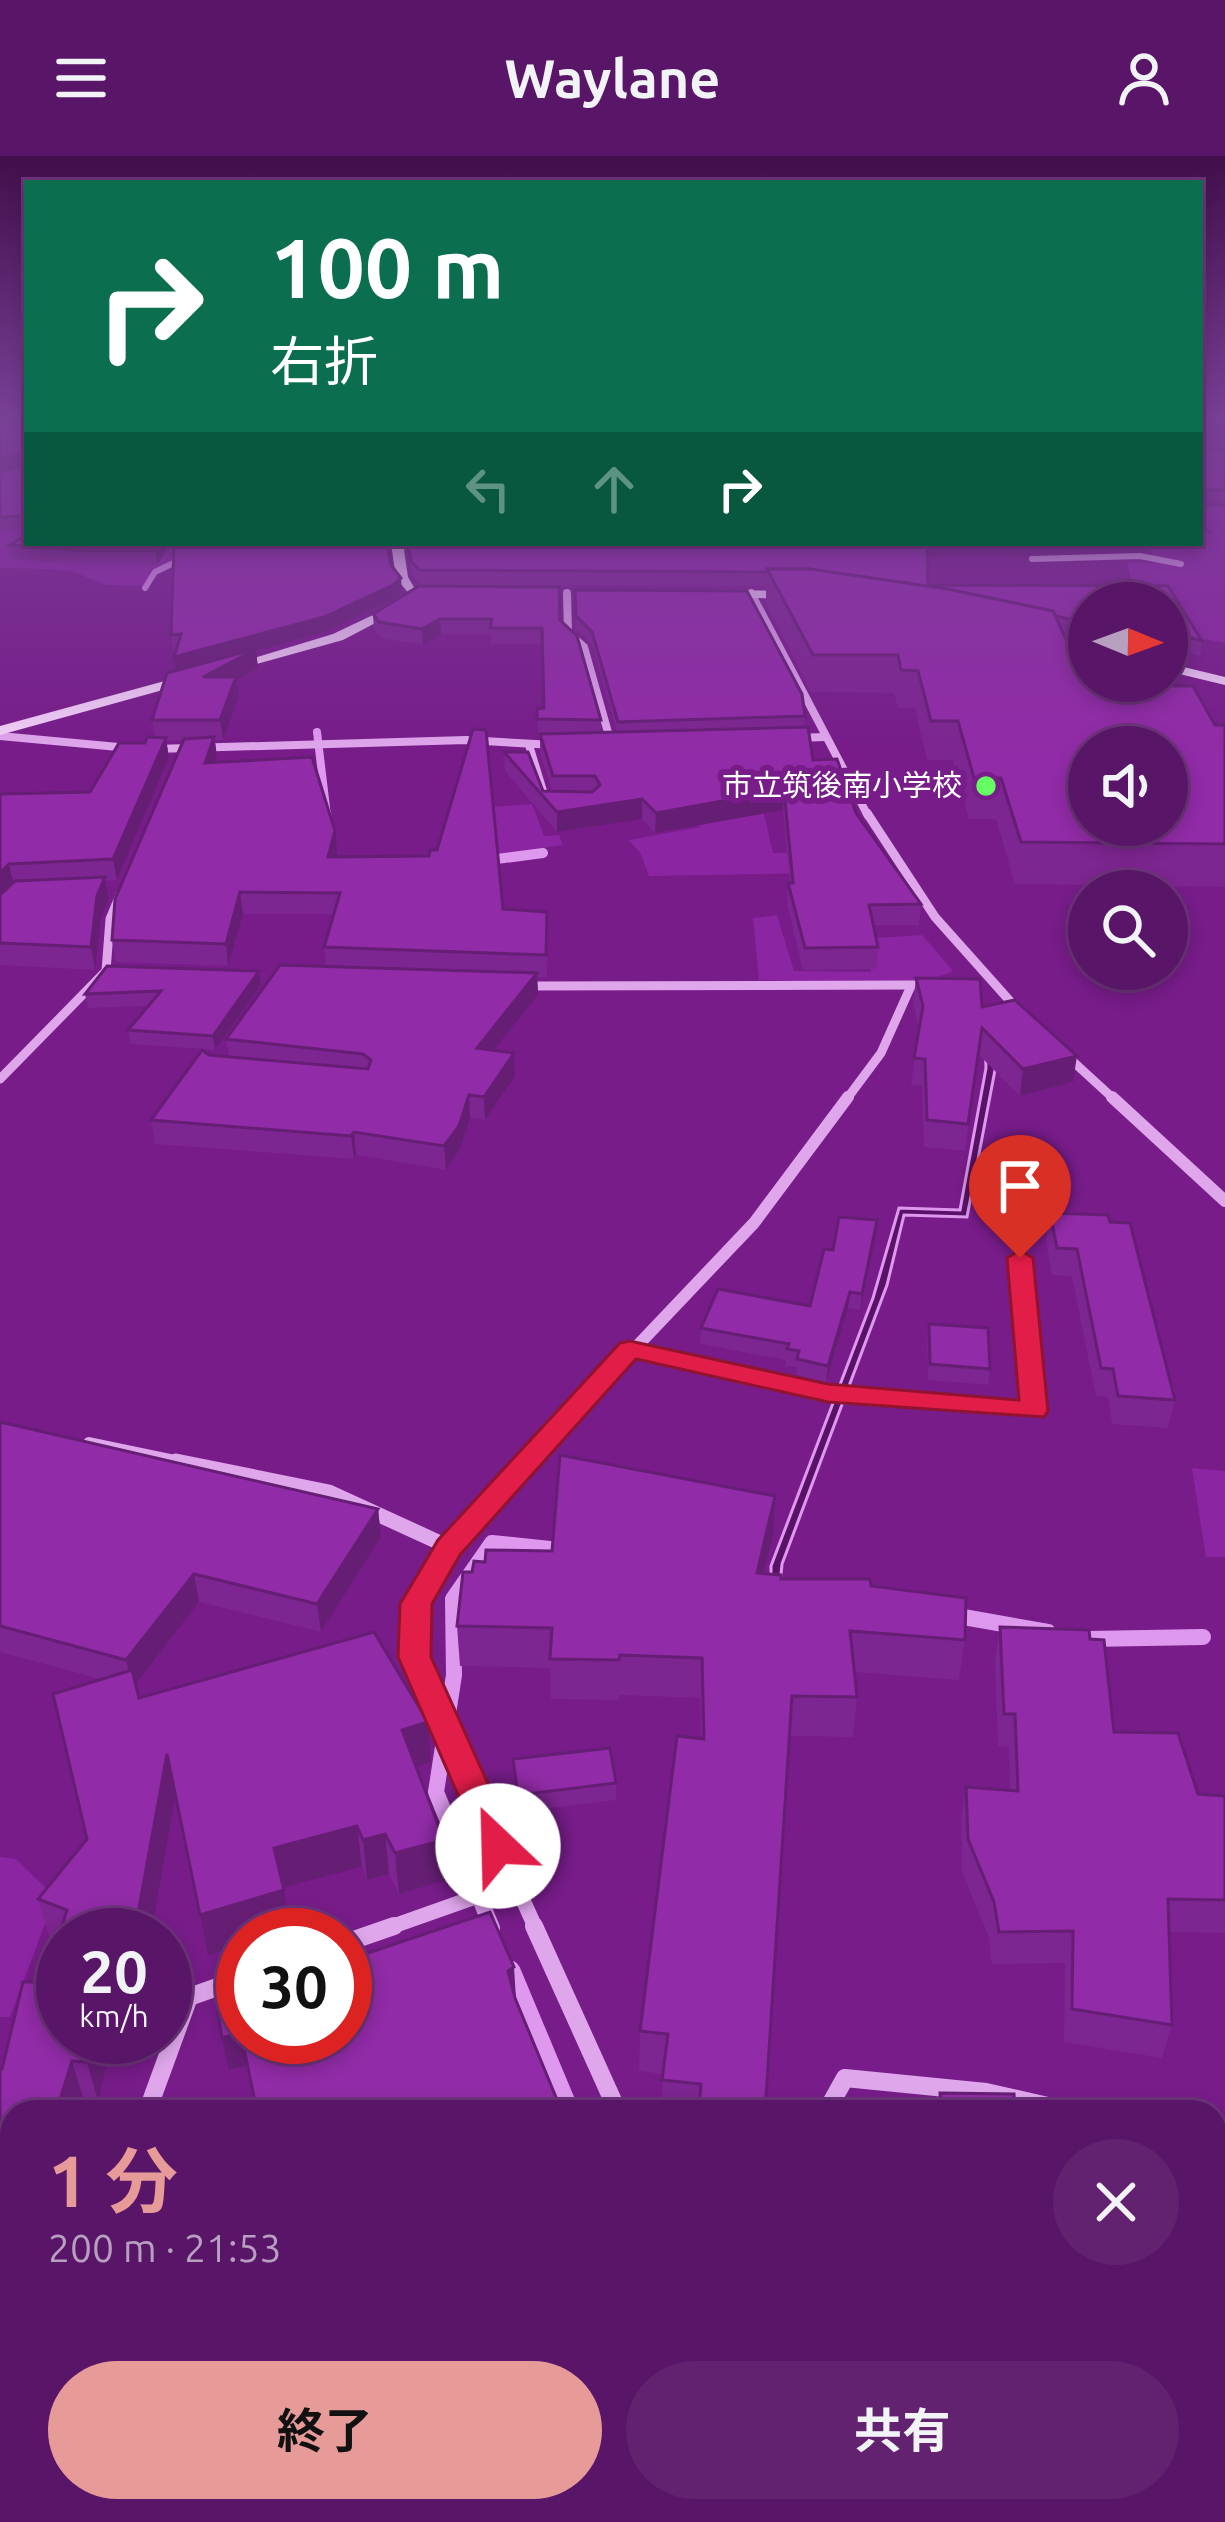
<!DOCTYPE html>
<html lang="ja">
<meta charset="utf-8">
<style>
body{margin:0;font-family:Ubuntu,"Noto Sans JP",sans-serif;background:#622270;color:#f1f3f6;height:100vh;display:flex;flex-direction:column;font-size:45px;white-space:nowrap}
*{box-sizing:border-box;margin:0}
p{font-size:39px;color:#b79fc0}
.icon{flex:none;width:66px;height:66px;fill:none;stroke:currentColor;stroke-width:2;stroke-linecap:round;stroke-linejoin:round}
.map{position:relative;flex:1;overflow:hidden}
.sheet{position:absolute;left:0px;top:1944px;width:1227px;height:423px;display:flex;flex-direction:column;background:#591567;border-radius:36px 36px 0 0;box-shadow:0 6px 18px #0003,0 0 0 3px #6e347b}
.sheet>*{flex:none}
.guide{position:absolute;left:24px;top:24px;width:1179px;height:366px;border-radius:0px;box-shadow:0 6px 18px #0003,0 0 0 3px #6e347b;background:#0b6e4f;color:#fff;overflow:hidden}
.needle{width:78px;rotate:91deg}
.fabs{position:absolute;left:1068px;top:426px;display:grid;gap:24px}
.fabs a{display:grid;place-items:center;width:120px;height:120px;border-radius:50%;background:#591567;box-shadow:0 6px 18px #0003,0 0 0 3px #6e347b;font-size:60px}
.speed{position:absolute;left:36px;top:1752px;display:flex;gap:24px;font-size:60px;font-weight:700;text-align:center}
.speed>*{display:grid;place-content:center;width:156px;height:156px;border-radius:50%;background:#591567;box-shadow:0 6px 18px #0003,0 0 0 3px #6e347b;line-height:1}
.speed small{font-size:30px;font-weight:400}
.speed .limit{border:18px solid #d22;background:#fff;color:#111}
.pin{position:absolute;display:grid;place-items:center;width:102px;height:102px;color:#fff;margin:-123px -51px;border-radius:50% 50% 50% 0;rotate:-45deg;box-shadow:0 0 12px #0007}
.pin .icon{rotate:45deg}
.me{position:absolute;width:132px;margin:-66px;rotate:336deg;stroke-linejoin:round;filter:drop-shadow(0 0 9px #0008)}
.turn{display:flex;align-items:center;gap:42px;height:252px;padding:0 48px;font-size:54px}
.turn .icon{width:156px;height:156px;stroke-width:2.5}
.turn b{display:block;font-size:84px;line-height:102px}
.lanes{display:flex;align-items:center;height:114px;padding:0 48px;background:#0003;justify-content:center;gap:60px;direction:ltr}
.lanes .off{opacity:.35}
.round{display:grid;place-items:center;flex:none;width:126px;height:126px;border-radius:63px;background:#622270}
.head{display:flex;align-items:center;justify-content:space-between;height:204px;padding:0 48px}
h1{font-size:72px;font-weight:700;line-height:90px;color:#e69b98}
.primary-button{display:flex;gap:24px;margin-top:auto;padding:24px 48px}
.primary-button a{flex:1;height:138px;border-radius:72px;background:#e69b98;color:#111;font-size:48px;font-weight:700;line-height:138px;text-align:center}
.primary-button a+a{background:#622270;color:#f1f3f6}
header{display:flex;justify-content:space-between;align-items:center;height:156px;padding:0 48px;background:#591567;font-size:54px;font-weight:700}
.map>svg:first-child{display:block}
.green{fill:#8c25a2}
.water{fill:#5a1268;stroke:#de99ee;stroke-width:3}
.lines{fill:none;stroke-linecap:round;stroke-linejoin:round}
.stream-far4{stroke:#de99ee;stroke-width:6}
.stream-far3{stroke:#de99ee;stroke-width:8}
.stream-far2{stroke:#de99ee;stroke-width:10}
.stream-far1{stroke:#de99ee;stroke-width:16}
.stream{stroke:#de99ee;stroke-width:21}
.street-far5{stroke:#dfa6ec;stroke-width:6}
.street-far4{stroke:#dfa6ec;stroke-width:8}
.street-far3{stroke:#dfa6ec;stroke-width:9}
.street-far2{stroke:#dfa6ec;stroke-width:12}
.street-far1{stroke:#dfa6ec;stroke-width:15}
.street{stroke:#dfa6ec;stroke-width:18}
.secondary{fill:#f3d2f9;fill-rule:evenodd}
.wall{fill:#7d2590}
.shaded-wall{fill:#661e75}
.building{fill:#912ba7;stroke:#661e75;stroke-width:3;fill-rule:evenodd}
.route{fill:#e11d48;stroke:#92132f;stroke-width:3}
.poi-dot{fill:#66fd63;stroke:#771c89;stroke-width:4.5}
.labels{text-anchor:middle;stroke-width:12;stroke-linejoin:round;paint-order:stroke}
.far-poi-label{font-size:30px;fill:#fff;stroke:#771c89;text-anchor:end}
</style>
<header><svg class="icon" aria-label="menu" viewBox="0 0 24 24"><path d="M4 6h16M4 12h16M4 18h16"/></svg>Waylane<svg class="icon" aria-label="person" viewBox="0 0 24 24"><circle cx="12" cy="8" r="4"/><path d="M4 21q1-7 8-7t8 7"/></svg></header>
<div class="map">
<svg width="1225" height="2366" viewBox="0 0 1225 2366">
<rect width="100%" height="100%" fill="#771c89"/>
<g class="green">
<polygon points="0,343 27,343 27,387 211,387 152,415 143,430 106,429 74,416 50,413 0,412"/>
<polygon points="1200,351 1225,351 1225,487 1199,482 1177,446 1137,445 1127,406 1155,407 1148,387 1200,387 1200,377 1214,377 1200,366"/>
<polygon points="750,639 764,658 773,697 814,696 819,717 649,720 641,698 629,684 700,671 694,653"/>
<polygon points="532,648 544,680 559,679 563,689 445,706 449,654"/>
<path d="M777 759 794 815 871 816 870 793H877V782L922 779 953 815C919 834 803 824 759 824L753 762Z"/>
<polygon points="1192,1312 1225,1315 1225,1401 1206,1401"/>
<polygon points="0,1701 16,1703 55,1741 10,1861 0,1861"/>
<polygon points="787,2355 1037,2355 1038,2366 789,2366"/>
</g>
<polygon class="water" points="984,860 995,914 967,1061 904,1059 887,1129 782,1408 780,1428 771,1427 771,1410 873,1142 899,1052 960,1054 986,912"/>
<g class="lines">
<polyline class="stream-far4" points="145,432 155,416 215,387"/>
<polyline class="stream-far3" points="317,576 327,660"/>
<g class="stream-far2">
<polyline points="326,657 328,672"/>
<polyline points="482,705 543,697"/>
</g>
<g class="stream-far1">
<polyline points="952,1459 1048,1476"/>
<polyline points="1088,1483 1203,1481"/>
<polyline points="492,1772 436,1636 454,1519 453,1443 492,1387 569,1395"/>
</g>
<polyline class="stream" points="510,1815 569,1956"/>
<polyline class="street-far5" points="1032,403 1140,400 1181,408"/>
<g class="street-far4">
<polyline points="567,437 568,477 584,491 611,587"/>
<polyline points="751,437 868,660"/>
<polyline points="0,580 129,592"/>
<polyline points="796,582 825,581"/>
<polyline points="529,589 546,645"/>
<polyline points="155,593 466,584 554,589"/>
</g>
<g class="street-far3">
<polyline points="867,657 935,761 1017,853"/>
<polyline points="526,830 914,829"/>
<polyline points="1067,900 1115,944"/>
<polyline points="0,923 106,815 110,763 120,739"/>
<polyline points="846,944 881,897 911,830"/>
</g>
<g class="street-far2">
<polyline points="1112,941 1225,1045"/>
<polyline points="630,1193 828,1237 1034,1254 1020,1102"/>
<polyline points="89,1287 190,1308"/>
<polyline points="525,1308 754,1067 848,941"/>
</g>
<g class="street-far1">
<polyline points="176,1305 329,1336 449,1391"/>
<polyline points="527,1305 449,1391 416,1448 414,1501 536,1773"/>
<polyline points="385,1773 515,1727"/>
</g>
<g class="street">
<polyline points="534,1770 618,1956"/>
<polyline points="345,1787 394,1770"/>
<polyline points="147,1956 189,1841 243,1822"/>
<polyline points="826,1956 845,1922 986,1936 1074,1956"/>
<polyline points="0,2344 12,2313"/>
</g>
<g class="secondary">
<polygon points="391,387 403,387 408,421 419,440 411,440 396,422"/>
<polygon points="713,434 796,435 802,439 796,443 717,441"/>
<polygon points="394,449 404,452 343,484 228,516 221,512 333,478"/>
<polygon points="1037,475 1089,487 1089,495 1032,482 1030,479"/>
<polygon points="1167,507 1225,521 1225,529 1167,515"/>
<polygon points="194,517 199,518 199,524 0,579 0,570"/>
<rect x="736" y="2355" width="42" height="11"/>
</g>
</g>
<g class="wall">
<rect x="1200" y="263" width="25" height="29"/>
<polygon points="27,267 27,374 0,374 0,316"/>
<polygon points="1200,293 1225,294 1225,347 1200,347"/>
<polygon points="27,387 172,387 157,409 87,409 12,403 10,389"/>
<polygon points="407,387 927,387 928,429 1168,430 1202,485 1200,500 1167,491 1167,447 1089,447 1089,483 1063,477 1087,529 1215,569 1225,569 1225,731 1015,728 996,663 969,663 953,604 927,604 915,552 898,552 894,537 811,536 766,447 766,430 420,429 412,419"/>
<polygon points="391,409 402,436 394,443 325,476 256,495 258,512 237,524 239,540 223,584 215,584 217,601 215,607 335,675 336,701 503,753 548,778 547,821 537,821 538,839 494,894 514,897 515,920 485,964 470,962 460,993 446,1014 356,999 354,1003 155,988 151,964 209,899 229,900 226,883 326,810 324,791 333,758 243,758 228,810 116,806 112,784 183,584 166,585 169,602 117,724 106,725 109,743 101,762 95,814 0,809 0,638 90,636 145,587 155,581 152,564 176,515 176,494 173,494 171,479"/>
<polygon points="575,434 805,560 804,571 813,604 856,657 921,748 919,769 873,769 878,791 876,813 803,814 787,748 788,727 790,727 783,654 655,677 642,663 557,676 505,615 504,596 543,635 552,635 540,597 540,580 538,580 537,553 544,552 542,488 491,488 491,478 441,478 423,489 381,482 374,473 373,458 560,464 601,564 601,577 617,576 592,489 576,473"/>
<polygon points="259,815 261,829 215,894 130,888 128,874 148,850 88,852 85,838"/>
<polygon points="916,822 982,851 1073,926 1020,940 978,898 965,995 924,991 922,930 911,929 919,872 913,847"/>
<polygon points="1050,1057 1108,1059 1175,1244 1168,1272 1112,1268 1108,1241 1096,1240 1072,1120 1052,1119 1046,1083"/>
<polygon points="876,1080 860,1154 848,1152 826,1226 796,1219 797,1211 786,1210 786,1204 700,1188 701,1172 810,1150 833,1094"/>
<polygon points="929,1168 990,1213 988,1229 928,1224 927,1184"/>
<polygon points="0,1266 378,1353 381,1381 321,1476 199,1446 136,1528 139,1542 431,1606 416,1611 447,1724 399,1738 389,1718 367,1724 362,1711 283,1731 291,1774 208,1799 176,1639 151,1779 63,1779 114,1881 98,1945 84,1945 12,1956 12,2064 0,2063 0,1913 2,1913 45,1826 57,1786 50,1783 38,1743 87,1683 100,1523 0,1496"/>
<polygon points="775,1340 773,1379 764,1418 781,1423 871,1430 965,1484 959,1524 854,1516 857,1541 853,1581 790,1580 765,1956 661,1956 663,1918 639,1915 640,1875 701,1582 700,1542 619,1539 619,1544 551,1543 550,1512 460,1510 457,1470 472,1416 485,1406 552,1395"/>
<polygon points="1000,1471 1114,1576 1198,1638 1225,1640 1225,1777 1169,1776 1172,1869 1162,1902 1064,1886 1065,1807 992,1808 988,1779 962,1716 961,1664 966,1631 1010,1635 1009,1591 998,1590 995,1504"/>
<polygon points="513,1603 616,1627 616,1644 519,1656"/>
<polygon points="1215,1980 1225,1981 1225,2157 1215,2157"/>
<polygon points="0,2107 12,2108 12,2196 4,2196 0,2209"/>
<polygon points="334,2355 730,2355 727,2366 332,2366"/>
<polygon points="1056,2355 1215,2355 1225,2366 1057,2366"/>
</g>
<g class="shaded-wall">
<polygon points="24,297 26,310 0,315 0,302"/>
<polygon points="161,387 172,387 157,409 155,395"/>
<polygon points="401,422 402,436 394,443 325,476 256,495 258,512 237,524 239,540 223,584 220,564 176,517 174,501"/>
<polygon points="440,463 441,478 423,489 422,473"/>
<polygon points="214,581 217,601 207,627 205,607"/>
<polygon points="166,582 169,602 117,724 113,703"/>
<polygon points="784,634 783,654 655,677 656,657"/>
<polygon points="642,643 642,663 557,676 557,656"/>
<polygon points="335,675 337,696 330,722 328,701"/>
<polygon points="9,708 14,729 0,743 0,717"/>
<polygon points="105,721 109,743 101,762 95,814 91,791 97,740"/>
<polygon points="240,736 243,758 228,810 226,788"/>
<polygon points="259,815 261,829 215,894 213,880"/>
<polygon points="537,817 538,839 478,914 477,892"/>
<polygon points="514,897 515,920 485,964 484,941"/>
<polygon points="1077,900 1073,926 1020,940 1023,913"/>
<polygon points="469,939 470,962 460,993 446,1014 444,990"/>
<polygon points="354,976 356,999 354,1003 351,980"/>
<polygon points="877,1064 876,1080 860,1154 862,1138"/>
<polygon points="850,1136 848,1152 826,1226 828,1210"/>
<polygon points="775,1340 773,1379 754,1457 757,1417"/>
<polygon points="378,1353 381,1381 321,1476 317,1448"/>
<polygon points="194,1418 199,1446 133,1532 126,1504"/>
<polygon points="428,1566 431,1606 406,1614 402,1574"/>
<polygon points="167,1598 176,1638 151,1779 134,1779"/>
<polygon points="357,1670 362,1711 281,1732 274,1692"/>
<polygon points="385,1678 389,1718 367,1724 363,1684"/>
<polygon points="444,1684 447,1724 399,1738 395,1697"/>
<polygon points="284,1734 291,1774 275,1779 243,1779 243,1789 208,1799 200,1759"/>
<polygon points="514,1811 516,1843 508,1815"/>
<polygon points="241,1877 248,1909 229,1914 222,1882"/>
<polygon points="93,1881 114,1881 98,1945 87,1906"/>
<polygon points="72,1905 84,1945 80,1956 56,1956"/>
<polygon points="12,2152 12,2184 6,2168"/>
<polygon points="0,2185 4,2196 0,2209"/>
<polygon points="724,2355 730,2355 727,2366 722,2366"/>
</g>
<g class="building">
<rect x="1200" y="263" width="25" height="17"/>
<polygon points="26,267 27,303 24,297 0,302 0,268"/>
<polygon points="1200,293 1225,294 1225,334 1200,334"/>
<polygon points="27,308 27,360 0,361 0,316"/>
<polygon points="27,379 27,387 161,387 155,395 85,395 10,389"/>
<polygon points="174,387 387,387 391,409 401,422 393,429 324,461 174,501 181,478 171,479"/>
<polygon points="408,387 927,387 928,429 1168,430 1202,485 1167,475 1167,447 1089,447 1089,468 1056,460 1053,455 947,433 810,413 767,413 767,416 419,414 411,405"/>
<path d="M767 413H810L947 433 1053 455 1087 529 1193 530 1215 569H1225V688L1021 686 1001 622H974L958 565H931L918 515 901 514 898 499H813ZM1089 591H1167V669H1089Z"/>
<polygon points="419,430 559,431 560,464 577,480 601,564 537,563 537,553 544,552 542,472 490,472 492,463 440,463 422,473 379,466 373,458"/>
<polygon points="575,434 747,435 802,538 805,560 618,566 592,476 576,460"/>
<polygon points="256,493 203,521 236,521 220,564 152,564 167,517"/>
<polygon points="808,571 813,604 837,603 856,657 921,748 869,749 878,791 805,792 788,727 793,727 784,634 656,657 642,643 557,656 504,596 528,596 543,635 592,636 600,629 595,620 553,620 540,578"/>
<polygon points="473,573 486,574 503,753 547,756 546,799 324,791 340,737 240,736 226,788 112,784 115,743 184,583 214,581 205,607 312,601 335,675 328,701 429,700 430,694 437,694"/>
<polygon points="147,581 166,582 113,703 9,708 0,717 0,638 90,636 119,587 145,587"/>
<polygon points="105,721 97,740 91,791 0,787 0,739 15,725"/>
<polygon points="280,809 537,817 477,892 514,897 484,941 469,939 459,970 444,990 354,976 351,980 151,964 202,894 209,899 368,913 371,904 363,898 226,883"/>
<polygon points="107,810 259,815 213,880 128,874 161,835 85,838"/>
<polygon points="916,822 980,823 982,851 1015,844 1077,900 1023,913 982,872 968,968 927,964 925,903 914,902 923,850"/>
<polygon points="1050,1057 1108,1059 1110,1066 1130,1067 1175,1244 1118,1240 1113,1213 1101,1212 1077,1093 1057,1092"/>
<polygon points="839,1061 877,1064 862,1138 850,1136 828,1210 797,1203 799,1195 787,1193 789,1188 701,1172 718,1133 810,1150 824,1093 833,1094"/>
<polygon points="929,1168 988,1172 990,1213 930,1208"/>
<polygon points="0,1266 378,1353 317,1448 194,1418 126,1504 0,1470"/>
<polygon points="560,1299 775,1340 757,1417 781,1419 781,1423 870,1423 871,1430 966,1442 965,1484 850,1475 857,1541 792,1540 765,1956 723,1956 699,1953 701,1928 662,1924 668,1878 640,1875 677,1580 704,1583 702,1502 620,1499 619,1504 550,1503 552,1472 457,1470 463,1416 472,1416 474,1405 485,1406 486,1394 552,1395"/>
<polygon points="1000,1471 1089,1474 1090,1483 1104,1484 1114,1576 1178,1577 1198,1638 1225,1640 1225,1744 1168,1743 1172,1869 1072,1853 1073,1775 999,1776 994,1746 968,1683 966,1631 1018,1635 1015,1558 1004,1558"/>
<polygon points="374,1476 428,1566 402,1574 444,1684 395,1697 385,1678 363,1684 357,1670 274,1692 284,1734 200,1759 167,1598 134,1779 63,1779 63,1881 93,1881 87,1906 72,1905 56,1956 12,1956 12,2026 0,2025 0,1913 2,1913 23,1826 45,1826 67,1754 38,1743 87,1683 53,1538 132,1514 139,1542"/>
<polygon points="610,1592 616,1627 518,1639 513,1603"/>
<polygon points="490,1756 514,1811 508,1815 515,1842 560,1951 548,1956 257,1956 241,1877 222,1882 216,1844 243,1834 243,1881 345,1881 345,1796 359,1790 362,1799"/>
<polygon points="940,1937 1014,1938 1015,1956 941,1956"/>
<polygon points="1215,1980 1225,1981 1225,2125 1215,2125"/>
<polygon points="0,2107 12,2108 12,2152 6,2168 0,2168"/>
<polygon points="1215,2270 1225,2270 1225,2366 1069,2366 1068,2355 1215,2355"/>
<polygon points="334,2355 678,2355 675,2366 346,2366 331,2364"/>
<polygon points="688,2355 724,2355 722,2361"/>
</g>
<linearGradient id="sky" x2="0" y2="1"><stop stop-color="#410f4b"/><stop offset="0.44" stop-color="#794097"/><stop offset="1" stop-color="#794097" stop-opacity="0"/></linearGradient>
<rect width="1225" height="594" fill="url(#sky)"/>
<polygon class="route" points="1020,1094 1033,1102 1048,1255 1044,1261 828,1246 636,1203 460,1399 432,1448 431,1501 516,1690 511,1701 498,1705 485,1701 398,1501 400,1448 438,1384 620,1187 630,1185 828,1228 1019,1244 1007,1102"/>
<circle class="poi-dot" cx="986" cy="630" r="12"/>
<g class="labels">
<g class="far-poi-label">
<text x="962" y="640">市立筑後南小学校</text>
</g>
</g>
</svg>
<div class="fabs">
<a><svg class="needle" viewBox="-14 -14 28 28"><path d="M0-13l5 13h-10z" fill="#e53935"/><path d="M0 13l5-13h-10z" fill="#b79fc0"/></svg></a>
<a><svg class="icon" aria-label="sound" viewBox="0 0 24 24"><path d="M4 9h4l5-4v14l-5-4H4zM17 9q2 3 0 6"/></svg></a>
<a><svg class="icon" aria-label="search" viewBox="0 0 24 24"><circle cx="10" cy="10" r="6"/><path d="M15 15l6 6"/></svg></a>
</div>
<div class="speed"><div>20<small>km/h</small></div><div class="limit">30</div></div>
<div class="pin" style="left:1020px;top:1102px;background:#d93025"><svg class="icon" aria-label="arrive" viewBox="0 0 24 24"><path d="M6 21V4h12l-3 4 3 4H6"/></svg></div>
<svg class="me" style="left:498px;top:1690px" viewBox="-20 -20 40 40"><circle r="19" fill="#fff"/><path d="M0-13L10 11 0 6-10 11z" fill="#e11d48"/></svg>
<div class="guide">
<div class="turn"><svg class="icon" aria-label="right" viewBox="0 0 24 24"><path d="M7 20v-9h11M14 6l5 5-5 5"/></svg><div><b>100 m</b>右折</div></div>
<div class="lanes"><svg class="icon off" aria-label="left" viewBox="0 0 24 24"><path d="M17 20v-9H6M10 6l-5 5 5 5"/></svg><svg class="icon off" aria-label="ahead" viewBox="0 0 24 24"><path d="M12 20V5M6 11l6-6 6 6"/></svg><svg class="icon" aria-label="right" viewBox="0 0 24 24"><path d="M7 20v-9h11M14 6l5 5-5 5"/></svg></div>
</div>
<section class="sheet">
<div class="head"><div><h1>1 分</h1><p>200 m · 21:53</p></div><a class="round"><svg class="icon" aria-label="close" viewBox="0 0 24 24"><path d="M6 6l12 12M18 6L6 18"/></svg></a></div>
<div class="primary-button"><a>終了</a><a>共有</a></div>
</section>
</div>
